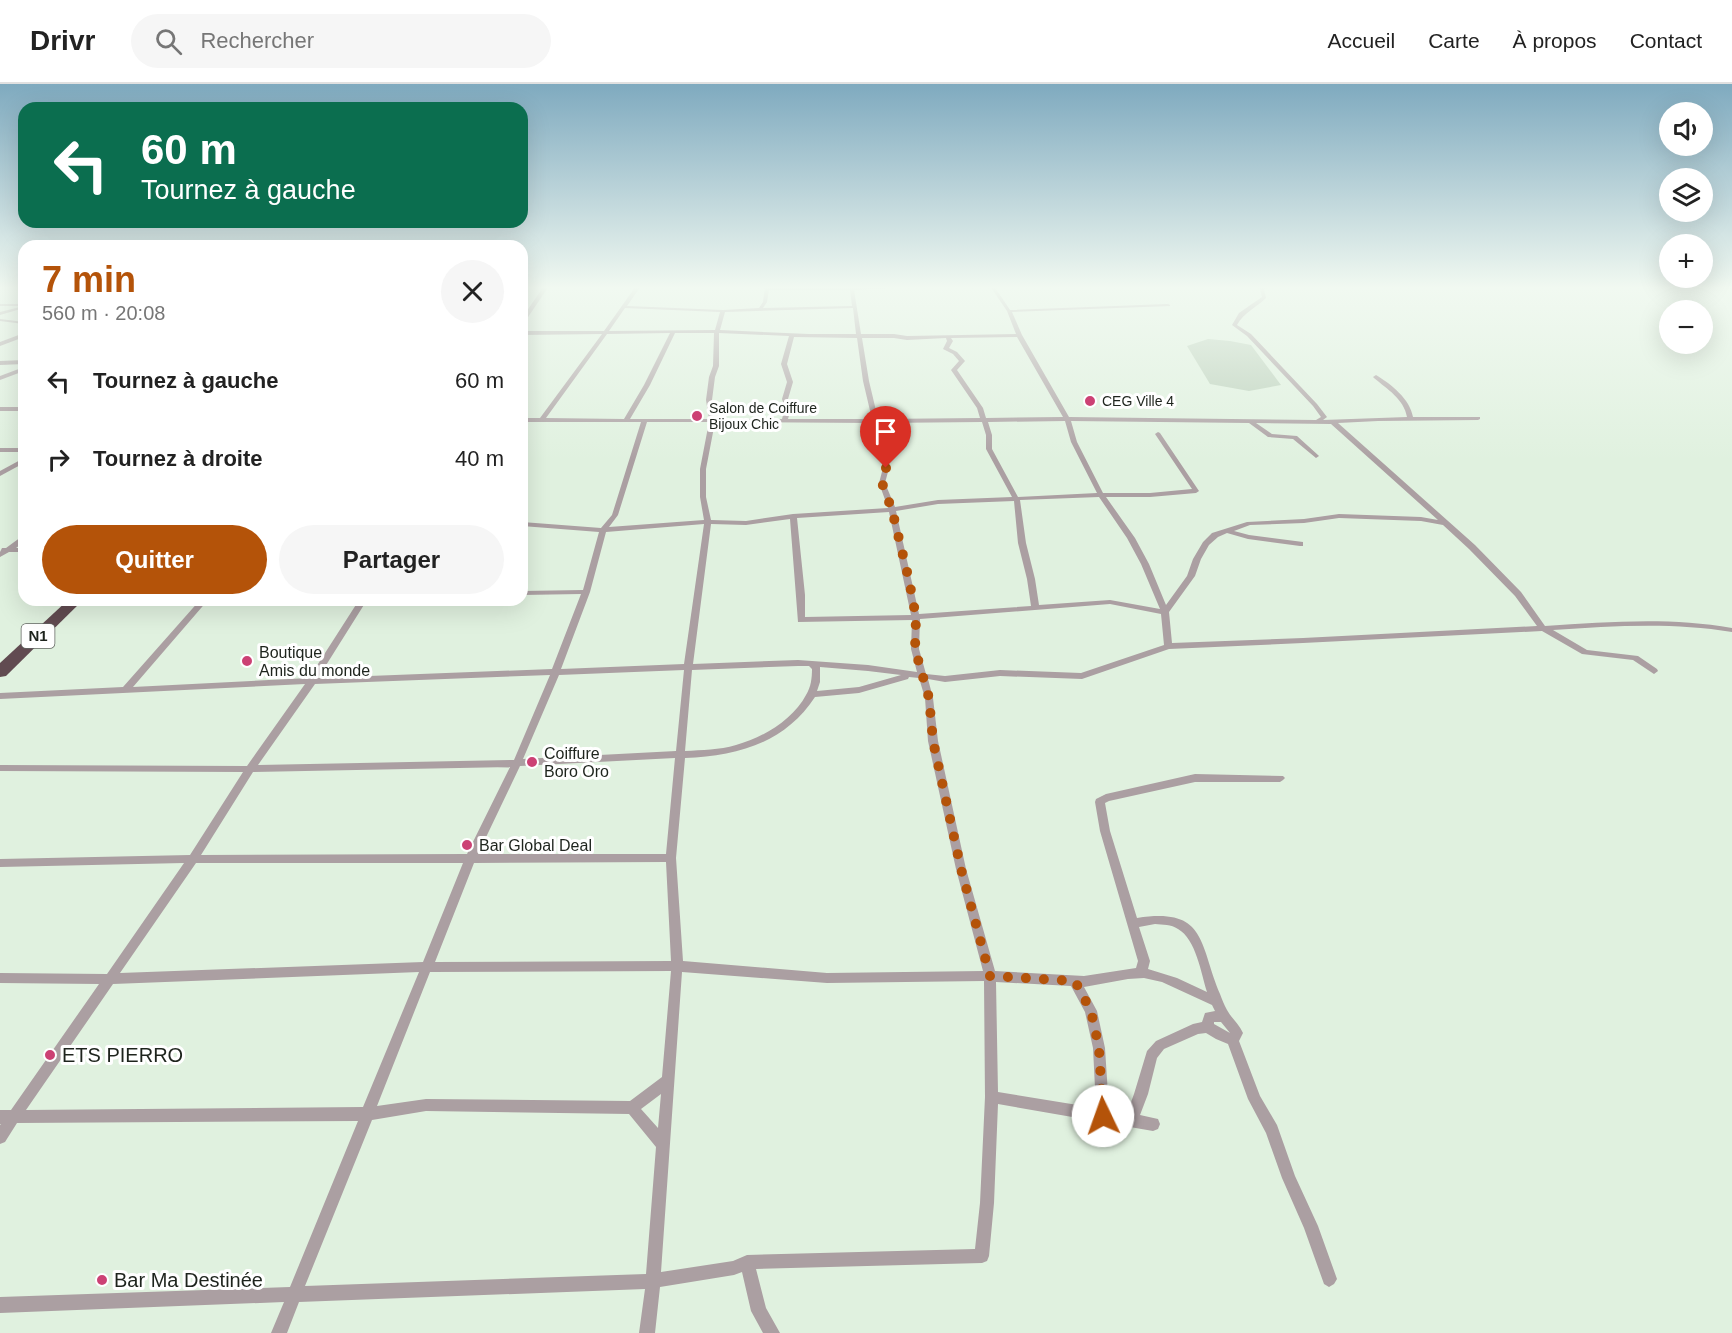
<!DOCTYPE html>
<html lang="fr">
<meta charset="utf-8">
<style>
body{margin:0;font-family:Helvetica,sans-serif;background:#f6f6f6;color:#222;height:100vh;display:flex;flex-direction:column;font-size:22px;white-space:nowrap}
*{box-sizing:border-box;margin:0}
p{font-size:20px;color:#767676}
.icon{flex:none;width:33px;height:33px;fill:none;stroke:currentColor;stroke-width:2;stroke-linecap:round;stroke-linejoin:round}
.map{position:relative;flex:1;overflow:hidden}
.drawer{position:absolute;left:18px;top:156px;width:510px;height:366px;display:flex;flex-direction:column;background:#fff;border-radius:18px;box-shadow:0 6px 24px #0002}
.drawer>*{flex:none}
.hud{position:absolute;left:18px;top:18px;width:510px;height:126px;border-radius:18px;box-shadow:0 6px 24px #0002;background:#0b6e4f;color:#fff;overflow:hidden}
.tools{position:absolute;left:1659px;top:18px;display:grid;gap:12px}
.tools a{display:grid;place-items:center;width:54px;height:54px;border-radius:50%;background:#fff;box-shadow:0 6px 24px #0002;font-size:30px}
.pin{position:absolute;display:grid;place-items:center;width:51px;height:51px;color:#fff;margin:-62px -26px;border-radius:50% 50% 50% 0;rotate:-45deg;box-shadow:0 0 6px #0007}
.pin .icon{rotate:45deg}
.me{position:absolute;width:66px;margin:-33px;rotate:357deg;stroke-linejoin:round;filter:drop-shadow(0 0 4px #0008)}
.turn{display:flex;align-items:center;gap:21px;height:126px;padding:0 24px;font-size:27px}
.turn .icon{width:78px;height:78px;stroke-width:2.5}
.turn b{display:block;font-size:42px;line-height:51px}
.round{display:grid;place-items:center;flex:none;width:63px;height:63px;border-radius:32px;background:#f6f6f6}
.head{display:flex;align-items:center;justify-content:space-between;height:102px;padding:0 24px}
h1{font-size:36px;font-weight:800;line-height:45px;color:#b45309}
.cta{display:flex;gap:12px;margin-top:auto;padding:12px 24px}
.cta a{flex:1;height:69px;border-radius:36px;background:#b45309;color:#fff;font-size:24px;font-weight:800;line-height:69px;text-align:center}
.cta a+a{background:#f6f6f6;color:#222}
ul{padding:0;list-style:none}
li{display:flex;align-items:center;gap:18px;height:78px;padding:0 24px}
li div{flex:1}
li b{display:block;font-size:22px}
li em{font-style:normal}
header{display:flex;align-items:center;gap:36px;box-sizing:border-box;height:84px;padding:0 30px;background:#fff;border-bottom:2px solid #e0e0e0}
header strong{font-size:28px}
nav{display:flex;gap:33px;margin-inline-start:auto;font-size:21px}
.search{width:420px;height:54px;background:#f6f6f6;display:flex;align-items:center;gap:15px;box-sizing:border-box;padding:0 21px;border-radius:33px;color:#767676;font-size:22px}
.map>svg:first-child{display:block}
.green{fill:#bbcfba}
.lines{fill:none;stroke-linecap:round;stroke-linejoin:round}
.street{fill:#ab9fa2;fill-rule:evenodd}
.highway{fill:#614b51;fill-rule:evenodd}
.route{stroke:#b45309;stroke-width:10;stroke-dasharray:0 18}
.poi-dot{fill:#cc4174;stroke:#fff;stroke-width:2}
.labels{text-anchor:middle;stroke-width:6;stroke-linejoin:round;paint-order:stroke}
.far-poi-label{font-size:14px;fill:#1e241d;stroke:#fff;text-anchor:start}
.shield{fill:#fff;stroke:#626661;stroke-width:1.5}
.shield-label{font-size:15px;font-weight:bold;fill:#1e241d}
.poi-label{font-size:16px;fill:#1e241d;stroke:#fff;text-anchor:start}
.near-poi-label{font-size:20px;fill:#1e241d;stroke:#fff;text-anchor:start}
</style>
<header>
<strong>Drivr</strong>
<div class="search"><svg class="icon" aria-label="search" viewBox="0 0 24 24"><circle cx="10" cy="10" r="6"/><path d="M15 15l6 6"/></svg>Rechercher</div>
<nav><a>Accueil</a><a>Carte</a><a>À propos</a><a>Contact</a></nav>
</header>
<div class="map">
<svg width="1732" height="1249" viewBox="0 0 1732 1249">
<rect width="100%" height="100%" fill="#e0f1df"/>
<polygon class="green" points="1208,255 1230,257 1251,261 1281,301 1249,307 1210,300 1187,262"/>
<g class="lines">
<g class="street">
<polygon points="544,202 549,202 524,239 522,239 522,234"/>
<path d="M636 202H641L627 222 723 226 759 224 763 218 765 202H769V204L926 202 854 206 861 250H894L907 252 1016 250 1007 227 990 202H994L1010 226 1168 220 1170 221V222L1012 228 1022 251 1069 333 1316 336 1321 333 1313 322 1247 252 1232 241 1239 229 1262 213 1260 204 1269 202 1264 205 1266 214C1256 224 1244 228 1237 241L1251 250 1317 320 1327 333 1323 336 1407 333C1404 315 1387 305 1374 294L1373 293 1376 291C1391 300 1410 315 1413 333H1480V335L1478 336 1378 337 1338 339 1475 461 1521 508 1545 542C1608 538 1669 533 1732 544V548C1672 538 1613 542 1553 546L1587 566 1638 572 1657 585 1658 587 1654 590 1633 576 1582 570 1542 547 1303 559 1169 565 1082 595 1000 592 945 598 928 595 933 614 938 657 966 785 995 887 1084 892 1136 884 1138 877 1100 747 1095 718 1096 715 1106 710 1195 690 1283 692 1285 694 1283 696 1280 698H1195L1109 717 1105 719 1110 747 1137 834C1207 823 1199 860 1220 910 1222 915 1224 921 1227 926 1232 935 1239 940 1243 949L1239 957 1260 1012 1277 1041 1295 1092 1318 1142 1337 1195 1334 1200 1329 1203 1324 1200 1304 1144 1282 1094 1266 1049 1248 1015 1228 960 1216 955 1206 949 1198 950 1164 965 1157 974 1148 1010 1140 1031 1158 1035 1160 1040 1158 1045 1153 1047 998 1020 994 1119 989 1172 987 1177 982 1179 756 1185 766 1224 780 1249H763L751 1227 742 1188 734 1191 660 1203 655 1249H639L645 1205 299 1218 287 1249H271L284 1218 0 1229V1213L290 1203 358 1037 17 1039 5 1058 0 1060V1041L1 1040H0V1026H11L99 900 0 899V889L107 890 184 779 0 783V775L190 771 243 688 0 687V681L247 682 305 600 0 615V609L123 603 200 516H208L133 603 309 594 359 516H367L318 594 552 585 581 510 522 511V507L583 506 599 448 522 442V438L601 444 612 431 641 338H522V334H540L602 250 522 251V247H604ZM769 206H850L852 222 763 224 767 218ZM625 224 720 228 715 246 609 247ZM853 224 856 250H809L720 246 725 228ZM670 249 644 301 624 335 546 334 607 250ZM675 249H714L713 282 709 293 706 316 709 335H630L650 301ZM719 249 789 252 781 280 787 298 782 315 785 324 782 335H715L712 316 715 293 719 282ZM794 253 857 254 863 297 872 335H788L791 324 788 315 793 298 787 280ZM1017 253 1063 333 986 334 983 324 957 286 965 277 957 268 949 264 953 257 951 254ZM862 254H894L907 256 946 254 947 257 943 265 953 270 959 277 951 286 977 324 980 334 878 335 869 297ZM1065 337 1071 358 1097 409 1018 413 992 365V351L988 338ZM1071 337 1249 339 1268 353 1293 355 1316 374 1319 372 1318 371 1297 352 1272 350 1256 339 1331 340 1438 436 1421 433 1339 430 1304 435 1247 438 1212 449 1203 458 1193 475 1187 492 1166 521 1149 480 1135 454 1106 413H1150L1196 409 1199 407 1160 349 1158 348 1155 350 1192 405 1150 409H1103L1077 358ZM647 338H709L700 385V413L704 436 609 443 618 431ZM715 338 873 339 883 384 879 399 888 424 793 430 746 437 711 436 706 413V385ZM982 338 986 351V365L1012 413 938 416 895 423 885 399 889 384 879 339ZM1099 413 1127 454 1141 480 1160 525 1110 516 1039 521 1035 495 1026 459 1020 416ZM1014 417 1018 459 1027 495 1031 522 919 530 896 427 938 420ZM889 428 911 531 805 533V511L797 434ZM1339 434 1421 437 1443 441 1469 465 1515 512 1537 542 1303 554 1172 559 1169 528 1195 492 1201 475 1209 461 1218 453 1227 449 1248 455 1300 462H1303V458L1249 451 1234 447 1250 441 1304 439ZM790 435 798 538 912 536 911 565 917 588 868 581 798 576 693 580 711 440 746 441ZM704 440 684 580 561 585 590 508 606 448ZM1110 520 1161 530 1164 561 1081 589 1000 586 945 592 926 590 919 565 920 535ZM798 582H809L812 585C812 594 811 603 806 611 793 636 762 654 736 661 719 666 702 666 685 667L692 586ZM820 583 868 587 901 591 859 603 817 607 820 598ZM684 586 676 667 523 675 559 591ZM550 591 514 676 258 681 315 600ZM909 593 919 594 925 614 928 657 956 785 983 887 827 889 683 877 676 774 685 674C737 672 785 659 815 613L859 609 908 595ZM675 674 666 770H478L520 682ZM510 683 467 770 201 771 253 688ZM666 778 671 877 435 878 474 779ZM196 779H463L423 878 120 889ZM1155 840C1163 841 1171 840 1178 845 1196 855 1201 889 1207 908L1177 894 1148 885 1150 877 1139 843ZM671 887 662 993 630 1017 426 1015 377 1022 430 888ZM419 888 363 1023 26 1026 113 900ZM682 888 827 899 984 897 985 1013 980 1119 975 1165 747 1171 733 1177 661 1188ZM1144 894 1162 898 1212 921 1215 927 1205 929 1202 938 1193 940 1156 957 1147 967 1134 1010 1127 1029 1109 1026 1105 964 1097 927 1084 903 1128 895ZM996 898 1071 902 1085 928 1093 964 1096 1024 998 1008ZM1214 938H1221L1230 949 1214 940ZM661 1010 658 1044 641 1025ZM426 1027 629 1030 656 1063 646 1190 305 1202 372 1036Z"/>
<polygon points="1726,202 1731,202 1732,206"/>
<polygon points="0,220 19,220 21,221 19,222 0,222"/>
<polygon points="24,222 24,224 0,231 0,228"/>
<polygon points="0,235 24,238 24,240 0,237"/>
<polygon points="24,249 24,253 0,262 0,258"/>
<polygon points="24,276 24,280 0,281 0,277"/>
<polygon points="24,283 24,287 0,296 0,292"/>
<rect x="0" y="323" width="24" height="4"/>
<rect x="0" y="364" width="24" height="4"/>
<polygon points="24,374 24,379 0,392 0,387"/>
<polygon points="21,453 24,453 24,458 16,464 24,464 24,468 9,468 0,473 0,468 2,464 6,464"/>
</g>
<polygon class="highway" points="68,516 83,516 6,592 0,593 0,579"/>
</g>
<linearGradient id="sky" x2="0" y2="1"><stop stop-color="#7faabf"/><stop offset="0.54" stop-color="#f1f9f1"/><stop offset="1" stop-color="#f1f9f1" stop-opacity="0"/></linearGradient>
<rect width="1732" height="377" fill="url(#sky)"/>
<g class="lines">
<polyline class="route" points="886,384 882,399 892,426 909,496 916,533 915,565 929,614 933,657 961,785 990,892 1075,897 1091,927 1099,964 1103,1032"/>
</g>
<g class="poi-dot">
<circle cx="1090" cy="317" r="6"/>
<circle cx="697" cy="332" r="6"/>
<circle cx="247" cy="577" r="6"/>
<circle cx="532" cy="678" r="6"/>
<circle cx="467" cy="761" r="6"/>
<circle cx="50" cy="971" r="6"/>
<circle cx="102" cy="1196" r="6"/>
</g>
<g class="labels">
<g class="far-poi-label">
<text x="1102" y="322">CEG Ville 4</text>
<text x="709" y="329">Salon de Coiffure<tspan x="709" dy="16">Bijoux Chic</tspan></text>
</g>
<rect class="shield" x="21.5" y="540" width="33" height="24" rx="4.5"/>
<g class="shield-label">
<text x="38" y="557">N1</text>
</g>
<g class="poi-label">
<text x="259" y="574">Boutique<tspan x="259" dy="18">Amis du monde</tspan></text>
<text x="544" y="675">Coiffure<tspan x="544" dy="18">Boro Oro</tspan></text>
<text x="479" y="767">Bar Global Deal</text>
</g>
<g class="near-poi-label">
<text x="62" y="978">ETS PIERRO</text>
<text x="114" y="1203">Bar Ma Destinée</text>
</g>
</g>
</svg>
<div class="tools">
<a><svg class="icon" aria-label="sound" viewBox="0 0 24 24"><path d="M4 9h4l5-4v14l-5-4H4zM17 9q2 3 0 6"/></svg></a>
<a><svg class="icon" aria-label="layers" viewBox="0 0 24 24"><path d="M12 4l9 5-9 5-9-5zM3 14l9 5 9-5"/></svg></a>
<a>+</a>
<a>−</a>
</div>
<div class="pin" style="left:886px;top:384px;background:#d93025"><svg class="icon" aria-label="arrive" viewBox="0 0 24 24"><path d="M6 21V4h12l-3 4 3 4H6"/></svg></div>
<svg class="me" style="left:1103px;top:1032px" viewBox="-20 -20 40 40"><circle r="19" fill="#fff"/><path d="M0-13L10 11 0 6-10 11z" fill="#b45309"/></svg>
<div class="hud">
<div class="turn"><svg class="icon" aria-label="left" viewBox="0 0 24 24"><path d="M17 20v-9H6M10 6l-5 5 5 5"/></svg><div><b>60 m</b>Tournez à gauche</div></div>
</div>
<section class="drawer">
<div class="head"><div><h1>7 min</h1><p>560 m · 20:08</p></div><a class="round"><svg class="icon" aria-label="close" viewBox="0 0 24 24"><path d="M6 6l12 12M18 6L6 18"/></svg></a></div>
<ul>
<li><svg class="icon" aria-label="left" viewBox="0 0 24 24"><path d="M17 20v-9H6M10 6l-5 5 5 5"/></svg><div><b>Tournez à gauche</b></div><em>60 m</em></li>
<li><svg class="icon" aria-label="right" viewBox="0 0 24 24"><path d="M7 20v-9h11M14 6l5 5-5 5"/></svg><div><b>Tournez à droite</b></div><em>40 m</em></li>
</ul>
<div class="cta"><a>Quitter</a><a>Partager</a></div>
</section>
</div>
